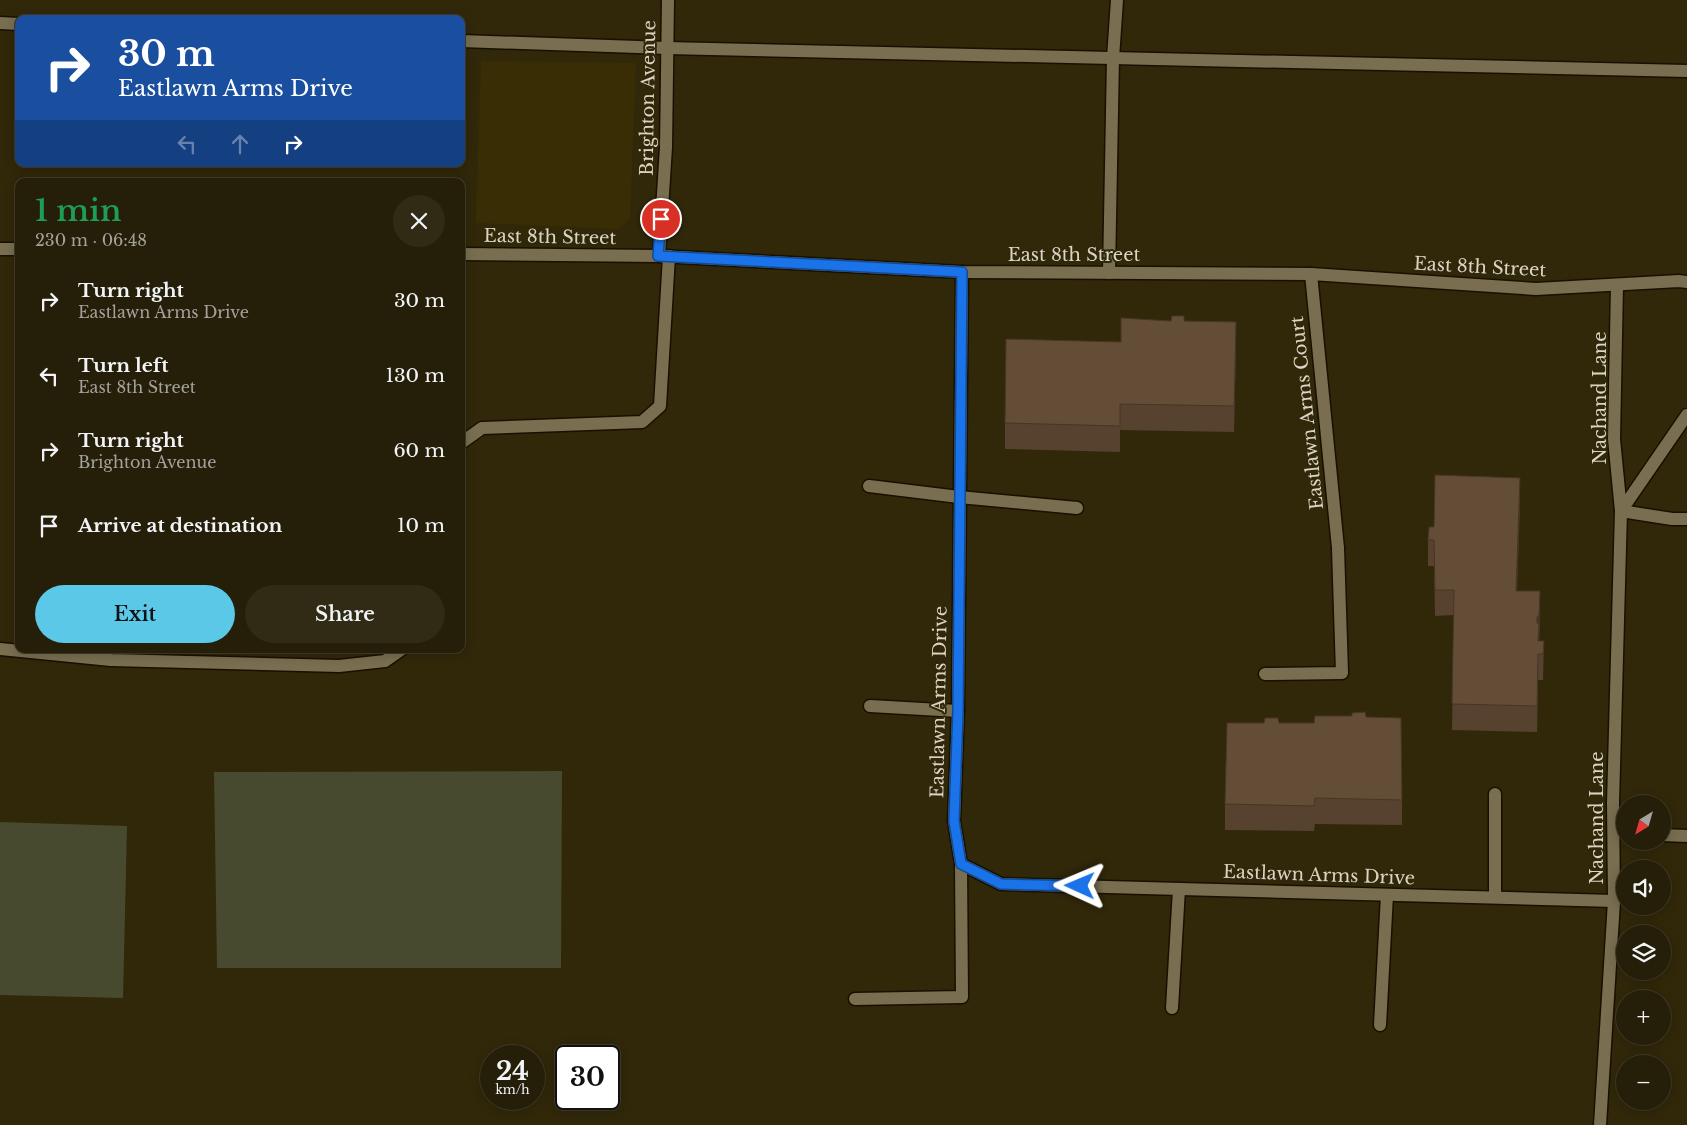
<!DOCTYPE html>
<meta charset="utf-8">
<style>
body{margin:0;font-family:"Libre Baskerville",serif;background:#312b16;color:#f1f3f6;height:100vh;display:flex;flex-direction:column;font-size:19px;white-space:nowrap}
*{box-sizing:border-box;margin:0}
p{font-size:16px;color:#a3a29c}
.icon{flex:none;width:28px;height:28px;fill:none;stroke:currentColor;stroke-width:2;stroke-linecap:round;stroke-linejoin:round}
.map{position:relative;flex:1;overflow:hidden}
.sheet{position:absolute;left:15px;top:178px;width:450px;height:475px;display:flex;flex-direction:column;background:#251e08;border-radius:10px;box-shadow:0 2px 12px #0003,0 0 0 1px #423c29}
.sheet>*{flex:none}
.banner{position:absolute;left:15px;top:15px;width:450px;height:152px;border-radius:10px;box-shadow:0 2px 12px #0003,0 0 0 1px #423c29;background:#1a4fa0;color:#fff;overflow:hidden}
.needle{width:32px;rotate:217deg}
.buttons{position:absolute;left:1616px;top:795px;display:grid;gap:10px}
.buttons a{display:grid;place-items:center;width:55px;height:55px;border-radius:50%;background:#251e08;box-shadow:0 2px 12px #0003,0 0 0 1px #423c29;font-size:25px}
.speed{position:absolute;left:480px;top:1045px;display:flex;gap:10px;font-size:25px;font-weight:700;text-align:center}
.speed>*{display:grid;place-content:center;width:65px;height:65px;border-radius:50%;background:#251e08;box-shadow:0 2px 12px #0003,0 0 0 1px #423c29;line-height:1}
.speed small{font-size:12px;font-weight:400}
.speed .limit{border:2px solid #111;border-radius:8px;background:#fff;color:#111}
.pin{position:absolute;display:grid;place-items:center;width:42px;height:42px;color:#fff;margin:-21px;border:2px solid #fff;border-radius:50%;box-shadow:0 1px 5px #0007}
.me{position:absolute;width:55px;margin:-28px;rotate:271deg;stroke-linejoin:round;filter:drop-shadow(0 0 4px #0008)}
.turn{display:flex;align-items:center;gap:18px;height:105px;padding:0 20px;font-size:22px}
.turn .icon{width:65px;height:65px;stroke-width:2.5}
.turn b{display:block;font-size:35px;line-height:42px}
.lanes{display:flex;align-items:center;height:48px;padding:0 20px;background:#0003;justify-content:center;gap:25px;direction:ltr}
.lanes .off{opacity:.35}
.round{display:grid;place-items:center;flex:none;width:52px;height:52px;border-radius:26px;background:#312b16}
.overview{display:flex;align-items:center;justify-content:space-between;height:85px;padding:0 20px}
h1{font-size:30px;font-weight:600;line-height:38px;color:#1e9e55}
.primary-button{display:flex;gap:10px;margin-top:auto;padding:10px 20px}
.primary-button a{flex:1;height:58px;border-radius:30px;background:#5bc8e7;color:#111;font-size:20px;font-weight:600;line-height:58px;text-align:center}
.primary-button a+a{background:#312b16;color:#f1f3f6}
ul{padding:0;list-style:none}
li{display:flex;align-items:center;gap:15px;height:75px;padding:0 20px}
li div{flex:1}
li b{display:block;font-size:19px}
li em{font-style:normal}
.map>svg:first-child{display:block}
.built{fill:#392d06}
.green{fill:#474a2f}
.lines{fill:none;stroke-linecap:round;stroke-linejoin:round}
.lane-casing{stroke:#191000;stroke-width:15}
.street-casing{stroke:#191000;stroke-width:15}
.secondary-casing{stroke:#191000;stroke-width:15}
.lane{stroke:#796e50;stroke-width:12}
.street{stroke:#796e50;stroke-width:12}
.secondary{stroke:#796e50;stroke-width:12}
.wall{fill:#56422e}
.shaded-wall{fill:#463626}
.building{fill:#644d36;stroke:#463626}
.route-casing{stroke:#114b97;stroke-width:12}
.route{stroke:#1a73e8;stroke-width:9}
.labels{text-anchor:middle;stroke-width:4;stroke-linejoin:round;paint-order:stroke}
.street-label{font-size:18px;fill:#dad4c4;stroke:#31280a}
</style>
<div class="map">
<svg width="1687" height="1125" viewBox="0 0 1687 1125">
<rect width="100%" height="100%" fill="#31280a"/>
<polygon class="built" points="481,61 636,63 630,219 618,229 476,223"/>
<g class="green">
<polygon points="562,771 561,968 217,968 214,772"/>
<polygon points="0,822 127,826 123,998 0,995"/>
</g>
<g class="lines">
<defs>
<g id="lane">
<polyline points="0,23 19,24"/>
<polyline points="461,41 667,48 1687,71"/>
<polyline points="1109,273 1113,58 1117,0"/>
<polyline points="461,443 482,428 642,422 660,406 669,256"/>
<polyline points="869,486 959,497 1077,508"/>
<polyline points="1621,511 1672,519 1687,519"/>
<polyline points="0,649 111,660 339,666 385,661 402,649"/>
<polyline points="1265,674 1342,673 1338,548"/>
<polyline points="870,706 958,711"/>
<polyline points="1495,897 1495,794"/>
<polyline points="855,999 962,997 961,864"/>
<polyline points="1172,1008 1179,889"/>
<polyline points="1380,1025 1387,895"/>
</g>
<g id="street">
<polyline points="659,256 666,147 668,0"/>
<polyline points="962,272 958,711 954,821 961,864 1001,884 1614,901"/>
<polyline points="1311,274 1338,548"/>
<polyline points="1617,285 1614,439 1621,511"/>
<polyline points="1662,835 1687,836"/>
<polyline points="1600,1125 1614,901 1613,803 1621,511 1687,415"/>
</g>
<g id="secondary">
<polyline points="0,249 19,249"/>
<polyline points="461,254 659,256 962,272 1311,274 1536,289 1679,281 1687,282"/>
</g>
</defs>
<use href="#lane" class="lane-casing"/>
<use href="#street" class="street-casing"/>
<use href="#secondary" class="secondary-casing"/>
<use href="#lane" class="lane"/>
<use href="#street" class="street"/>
<use href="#secondary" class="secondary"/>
</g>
<g class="wall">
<polygon points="1171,321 1184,321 1236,348 1234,432 1120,430 1120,452 1005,449 1005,423 1121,342"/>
<polygon points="1520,503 1517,591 1540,617 1539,641 1544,641 1543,680 1538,680 1537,732 1452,730 1454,615 1435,616 1434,566 1428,566 1428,540 1434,527"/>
<polygon points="1366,717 1402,800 1402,825 1315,824 1314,831 1225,830 1225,804 1279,723 1314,723"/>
</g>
<g class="shaded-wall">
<polygon points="1236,322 1236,348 1234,432 1234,406"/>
<polygon points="1520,478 1520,503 1516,617 1516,591"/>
<polygon points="1540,591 1540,617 1539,650 1537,643 1537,617"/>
<polygon points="1538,654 1538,680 1537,732 1537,706"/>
</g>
<g class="building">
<polygon points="1172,316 1184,316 1184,321 1236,322 1234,406 1120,404 1120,426 1005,423 1006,339 1121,342 1121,318 1171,321"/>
<polygon points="1435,475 1520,478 1516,591 1540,591 1539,615 1537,617 1537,623 1539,624 1538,641 1544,641 1543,654 1538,654 1537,706 1452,704 1454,590 1435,590 1434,540 1428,540 1429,527 1434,527"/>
<polygon points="1365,712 1366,717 1401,718 1402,800 1315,798 1314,806 1225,804 1227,723 1264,723 1265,718 1278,718 1279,723 1314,723 1315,716 1352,716 1352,713"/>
</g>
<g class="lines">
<defs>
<polyline id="route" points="661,219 658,256 962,272 958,711 954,821 961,864 1001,884 1080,886"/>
</defs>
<use href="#route" class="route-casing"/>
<use href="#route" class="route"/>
</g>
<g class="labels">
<g class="street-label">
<text transform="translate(648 98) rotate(-89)" y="6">Brighton Avenue</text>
<text transform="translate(550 237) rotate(1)" y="6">East 8th Street</text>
<text x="1074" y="261">East 8th Street</text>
<text transform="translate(1480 267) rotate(3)" y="6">East 8th Street</text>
<text transform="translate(1600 398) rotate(-90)" y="6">Nachand Lane</text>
<text transform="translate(1307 413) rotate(-96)" y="6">Eastlawn Arms Court</text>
<text transform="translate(939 702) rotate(-89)" y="6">Eastlawn Arms Drive</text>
<text transform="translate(1597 818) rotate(-90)" y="6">Nachand Lane</text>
<text transform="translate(1319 875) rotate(2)" y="6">Eastlawn Arms Drive</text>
</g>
</g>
</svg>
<div class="buttons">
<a><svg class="needle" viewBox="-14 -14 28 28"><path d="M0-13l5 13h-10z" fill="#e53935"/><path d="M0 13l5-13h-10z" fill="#a3a29c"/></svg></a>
<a><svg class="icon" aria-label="sound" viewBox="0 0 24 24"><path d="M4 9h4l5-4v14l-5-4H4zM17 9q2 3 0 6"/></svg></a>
<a><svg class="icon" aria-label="layers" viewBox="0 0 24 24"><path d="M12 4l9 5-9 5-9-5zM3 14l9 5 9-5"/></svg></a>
<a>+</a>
<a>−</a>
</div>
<div class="speed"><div>24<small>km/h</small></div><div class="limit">30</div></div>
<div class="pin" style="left:661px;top:219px;background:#d93025"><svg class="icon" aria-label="arrive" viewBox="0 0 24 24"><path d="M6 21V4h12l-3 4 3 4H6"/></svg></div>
<svg class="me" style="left:1080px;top:886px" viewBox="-20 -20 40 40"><path d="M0-17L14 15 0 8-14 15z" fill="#1a73e8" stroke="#fff" stroke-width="4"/></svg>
<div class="banner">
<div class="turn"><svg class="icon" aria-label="right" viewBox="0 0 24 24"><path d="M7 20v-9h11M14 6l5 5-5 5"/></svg><div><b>30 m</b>Eastlawn Arms Drive</div></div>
<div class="lanes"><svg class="icon off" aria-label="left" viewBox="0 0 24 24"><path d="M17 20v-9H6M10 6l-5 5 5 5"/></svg><svg class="icon off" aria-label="ahead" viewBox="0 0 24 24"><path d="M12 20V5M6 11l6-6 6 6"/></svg><svg class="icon" aria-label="right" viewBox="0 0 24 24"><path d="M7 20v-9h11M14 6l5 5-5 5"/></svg></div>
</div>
<section class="sheet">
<div class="overview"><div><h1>1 min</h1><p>230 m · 06:48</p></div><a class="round"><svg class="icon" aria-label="close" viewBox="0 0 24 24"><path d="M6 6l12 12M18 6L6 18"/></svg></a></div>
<ul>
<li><svg class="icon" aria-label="right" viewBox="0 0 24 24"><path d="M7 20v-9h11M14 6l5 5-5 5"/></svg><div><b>Turn right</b><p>Eastlawn Arms Drive</p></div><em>30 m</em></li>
<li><svg class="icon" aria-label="left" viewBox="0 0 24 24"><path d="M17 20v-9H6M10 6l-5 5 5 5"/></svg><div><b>Turn left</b><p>East 8th Street</p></div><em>130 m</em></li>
<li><svg class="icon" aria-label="right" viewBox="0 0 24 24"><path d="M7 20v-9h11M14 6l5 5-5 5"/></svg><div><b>Turn right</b><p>Brighton Avenue</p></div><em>60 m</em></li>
<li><svg class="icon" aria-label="arrive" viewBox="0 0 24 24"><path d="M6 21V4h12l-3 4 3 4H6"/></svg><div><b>Arrive at destination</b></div><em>10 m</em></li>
</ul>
<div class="primary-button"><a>Exit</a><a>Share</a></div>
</section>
</div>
